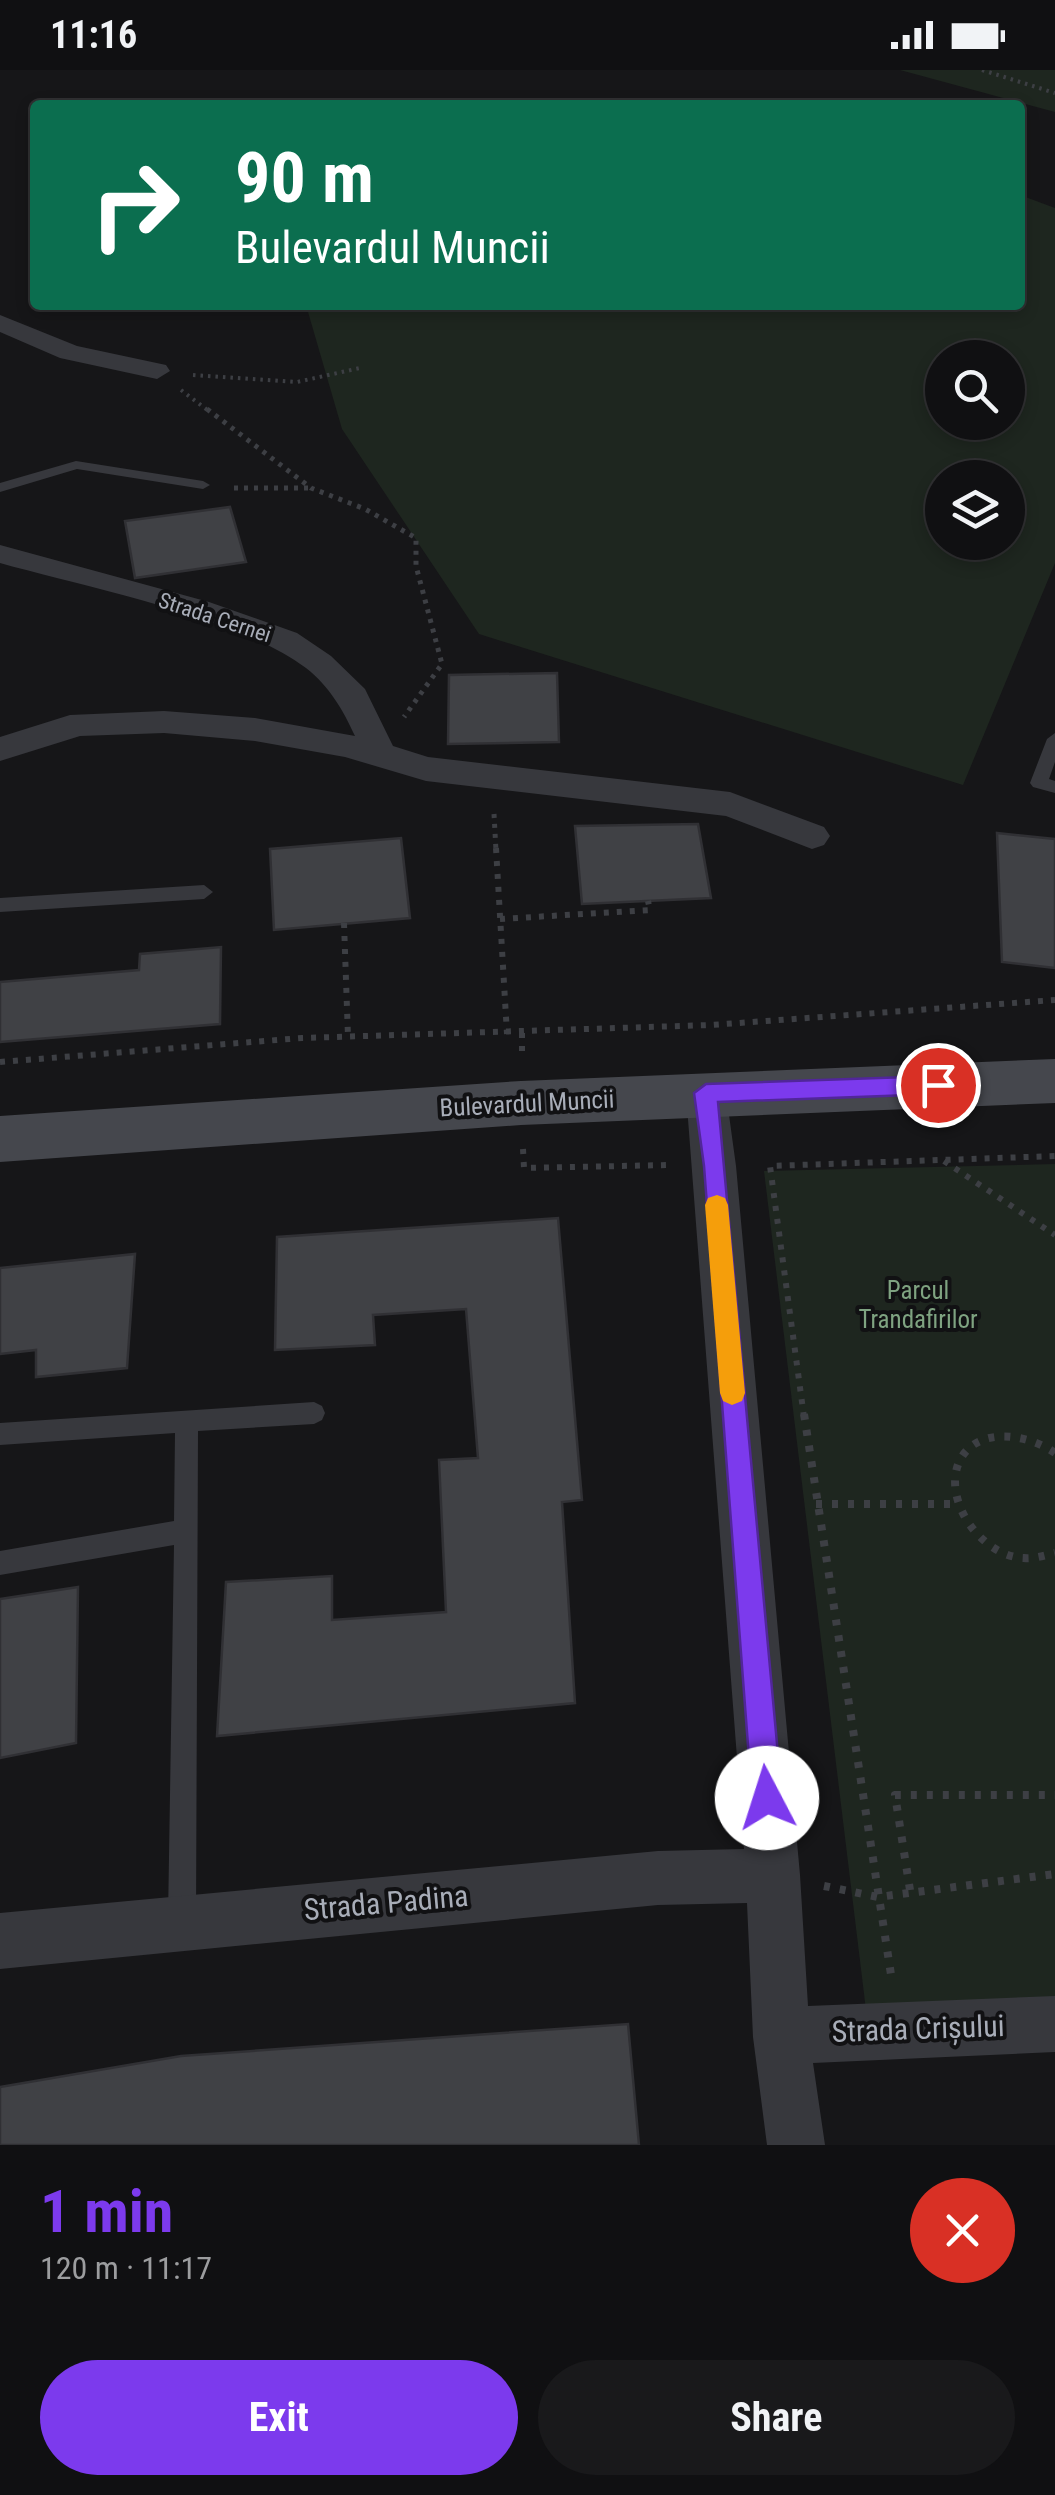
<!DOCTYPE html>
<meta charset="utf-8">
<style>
body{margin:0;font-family:"Roboto Condensed",sans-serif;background:#19191b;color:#f1f3f6;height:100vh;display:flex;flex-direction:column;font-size:38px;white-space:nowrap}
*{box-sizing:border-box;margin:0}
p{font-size:32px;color:#9c9d9f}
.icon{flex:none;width:55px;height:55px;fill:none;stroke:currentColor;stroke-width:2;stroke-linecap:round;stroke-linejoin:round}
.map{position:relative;height:2075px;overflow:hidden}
.details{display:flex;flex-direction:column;background:#101012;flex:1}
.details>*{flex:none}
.hud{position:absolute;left:30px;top:30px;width:995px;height:210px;border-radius:10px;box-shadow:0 5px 15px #0003,0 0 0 2px #303032;background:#0b6e4f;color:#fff;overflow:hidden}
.fabs{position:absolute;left:925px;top:270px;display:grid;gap:20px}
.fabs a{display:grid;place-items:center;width:100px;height:100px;border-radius:50%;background:#101012;box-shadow:0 5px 15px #0003,0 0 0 2px #303032;font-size:50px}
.pin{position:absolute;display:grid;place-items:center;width:85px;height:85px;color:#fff;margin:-42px;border:5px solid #fff;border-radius:50%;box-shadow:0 2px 10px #0007}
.me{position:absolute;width:110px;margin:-55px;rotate:355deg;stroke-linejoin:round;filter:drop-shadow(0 0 8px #0008)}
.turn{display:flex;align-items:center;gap:35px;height:210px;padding:0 40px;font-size:45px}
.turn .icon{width:130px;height:130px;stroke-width:2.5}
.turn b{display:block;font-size:70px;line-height:85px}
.round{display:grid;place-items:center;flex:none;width:105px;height:105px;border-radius:52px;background:#19191b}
.head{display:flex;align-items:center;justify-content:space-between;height:170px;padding:0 40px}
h1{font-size:60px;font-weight:700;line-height:75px;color:#7c3aed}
.primary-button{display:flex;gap:20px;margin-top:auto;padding:20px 40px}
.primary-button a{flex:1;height:115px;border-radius:60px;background:#7c3aed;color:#fff;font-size:40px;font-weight:700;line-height:115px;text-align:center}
.primary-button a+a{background:#19191b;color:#f1f3f6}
.status{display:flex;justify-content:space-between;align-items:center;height:70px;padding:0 50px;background:#101012;direction:ltr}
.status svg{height:28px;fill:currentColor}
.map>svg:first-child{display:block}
.green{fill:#1e261f;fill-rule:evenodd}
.building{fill:#404145;stroke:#303034;stroke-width:2.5}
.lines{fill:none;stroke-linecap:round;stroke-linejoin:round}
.path-far3{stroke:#3d3f44;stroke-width:4;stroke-dasharray:2.5 5;stroke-linecap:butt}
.path-far2{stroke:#3d3f44;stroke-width:5;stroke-dasharray:4 6;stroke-linecap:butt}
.path-far1{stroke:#3d3f44;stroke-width:6;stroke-dasharray:5 8;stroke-linecap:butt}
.path{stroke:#3d3f44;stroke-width:8;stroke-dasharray:6 10;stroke-linecap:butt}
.lane{fill:#37383d;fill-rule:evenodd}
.street{fill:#37383d;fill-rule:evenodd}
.secondary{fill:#45474d;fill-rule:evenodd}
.route{fill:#7c3aed;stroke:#51269a;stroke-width:2.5}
.slow{fill:#f59e0b}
.labels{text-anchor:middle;stroke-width:8;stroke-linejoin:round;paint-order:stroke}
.far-street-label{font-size:22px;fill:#a8adb8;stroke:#111113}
.street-label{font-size:25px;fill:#a8adb8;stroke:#111113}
.park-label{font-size:25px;fill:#7fa381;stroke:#111113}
.near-street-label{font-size:30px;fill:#a8adb8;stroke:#111113}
</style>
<div class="status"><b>11:16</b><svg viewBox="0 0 49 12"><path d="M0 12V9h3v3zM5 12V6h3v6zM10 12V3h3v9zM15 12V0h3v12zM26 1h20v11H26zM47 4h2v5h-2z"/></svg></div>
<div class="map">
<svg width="1055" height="2075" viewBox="0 0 1055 2075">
<rect width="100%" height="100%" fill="#161618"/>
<g class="green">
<polygon points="900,0 1055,0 1055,42"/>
<path d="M1020 125 1055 138V493L963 715 479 564 342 359 306 235H1020ZM942 288H1008V352H942ZM942 408H1008V472H942Z"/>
<polygon points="1055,1094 1055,1934 866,1940 764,1101"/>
</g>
<g class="building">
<polygon points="230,437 246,492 135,508 125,451"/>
<polygon points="557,603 559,672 448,674 449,605"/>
<polygon points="698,754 711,828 582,834 575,756"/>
<polygon points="997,763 1055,769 1055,898 1002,892"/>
<polygon points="401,768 410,848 274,860 270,779"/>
<polygon points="221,877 220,954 0,972 0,912 139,900 140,884"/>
<polygon points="558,1148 582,1430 562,1432 575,1633 217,1666 226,1512 332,1506 332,1550 446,1542 439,1390 478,1388 466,1239 373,1245 375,1275 275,1280 277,1167"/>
<polygon points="135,1184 127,1298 36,1307 36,1280 0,1284 0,1198"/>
<polygon points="78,1517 76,1673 0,1688 0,1529"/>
<polygon points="628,1954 639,2075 0,2075 0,2017 181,1986"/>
</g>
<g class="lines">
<g class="path-far3">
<polyline points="982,0 1055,23"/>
<polyline points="193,305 297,312 360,298"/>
<polyline points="181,320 210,342"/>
</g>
<g class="path-far2">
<polyline points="207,339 311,418 365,439 416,468 416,496 442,594 404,647"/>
<polyline points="234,418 311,418"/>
<polyline points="494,744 496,781"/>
</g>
<g class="path-far1">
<polyline points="496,778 507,964"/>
<polyline points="500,849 650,840 648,831"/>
<polyline points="344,853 348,967"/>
<polyline points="522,963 522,987"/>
<polyline points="0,992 302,968 711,955 1055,930"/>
<polyline points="523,1079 524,1098 668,1095"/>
<polyline points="944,1091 1055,1165"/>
<polyline points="804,1347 770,1096 1055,1086"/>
</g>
<g class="path">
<polyline points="804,1344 892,1911"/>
<path d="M1055 1383C1029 1364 976 1355 959 1392 942 1432 983 1487 1024 1488 1034 1489 1046 1485 1055 1483"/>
<polyline points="816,1434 957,1434"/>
<polyline points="824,1816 878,1827 1055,1804"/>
<polyline points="910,1820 895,1725 1055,1725"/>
</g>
<g class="lane">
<polygon points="76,391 203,411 210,415 203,419 77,399 0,422 0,413"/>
<polygon points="1055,663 1055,692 1049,709 1055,711 1055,723 1033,717 1030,713 1047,669"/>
<polygon points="204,815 213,822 204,829 0,842 0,828"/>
<polygon points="314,1332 322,1336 325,1343 322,1350 314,1354 198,1361 196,1849 192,1859 182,1863 172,1859 168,1849 174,1475 0,1505 0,1481 174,1451 175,1363 0,1375 0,1353"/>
</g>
<g class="street">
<polygon points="0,245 77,276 166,295 170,301 157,309 60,288 0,262"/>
<path d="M0 475 209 532 297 563 331 586 365 619 393 676 428 687 730 722 824 757 830 766 824 775 812 779 726 746 426 711 345 687 255 671 164 663 80 666 0 691V667L70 645 164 641 255 648 355 666C343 640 330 617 306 598 239 547 85 517 0 493Z"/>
<polygon points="706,1007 720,1012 726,1023 736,1096 800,1805 808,1936 1055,1926 1055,1982 813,1993 825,2075 767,2075 753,1967 747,1833 658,1835 0,1899 0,1843 658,1781 744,1779 686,1023 692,1012"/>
</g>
<polygon class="secondary" points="1055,989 1055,1033 521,1055 0,1092 0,1046 521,1011"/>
</g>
<polygon class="route" points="938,1006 950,1015 938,1024 718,1032 782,1728 778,1738 767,1743 756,1738 752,1728 704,1096 694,1023 706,1014"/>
<polygon class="slow" points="717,1125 725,1128 728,1135 745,1323 742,1331 732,1335 723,1331 720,1323 705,1135 708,1128"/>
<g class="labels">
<g class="far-street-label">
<text transform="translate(215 547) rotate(18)" y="8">Strada Cernei</text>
</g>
<g class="street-label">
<text transform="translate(527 1033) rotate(-3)" y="9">Bulevardul Muncii</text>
</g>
<g class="park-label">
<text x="918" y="1229">Parcul<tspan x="918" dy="29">Trandafirilor</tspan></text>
</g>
<g class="near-street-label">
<text transform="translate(386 1833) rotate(-5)" y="10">Strada Padina</text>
<text transform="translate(918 1959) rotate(-2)" y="10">Strada Crișului</text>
</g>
</g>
</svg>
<div class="fabs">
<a><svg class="icon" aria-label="search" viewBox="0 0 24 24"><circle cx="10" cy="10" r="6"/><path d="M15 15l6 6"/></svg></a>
<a><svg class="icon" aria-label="layers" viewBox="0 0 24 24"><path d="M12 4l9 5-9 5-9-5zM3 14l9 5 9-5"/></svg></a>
</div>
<div class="pin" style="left:938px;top:1015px;background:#d93025"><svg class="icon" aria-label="arrive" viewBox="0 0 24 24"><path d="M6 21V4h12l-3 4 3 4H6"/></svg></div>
<svg class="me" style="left:767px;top:1728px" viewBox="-20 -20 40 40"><circle r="19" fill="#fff"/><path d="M0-13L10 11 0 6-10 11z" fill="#7c3aed"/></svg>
<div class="hud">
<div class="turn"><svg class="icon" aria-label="right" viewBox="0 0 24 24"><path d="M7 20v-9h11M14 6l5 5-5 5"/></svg><div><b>90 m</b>Bulevardul Muncii</div></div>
</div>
</div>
<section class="details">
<div class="head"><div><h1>1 min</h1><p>120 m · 11:17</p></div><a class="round" style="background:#d93025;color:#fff"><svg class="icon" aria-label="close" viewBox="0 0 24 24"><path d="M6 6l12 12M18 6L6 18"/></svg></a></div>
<div class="primary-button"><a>Exit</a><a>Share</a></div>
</section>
